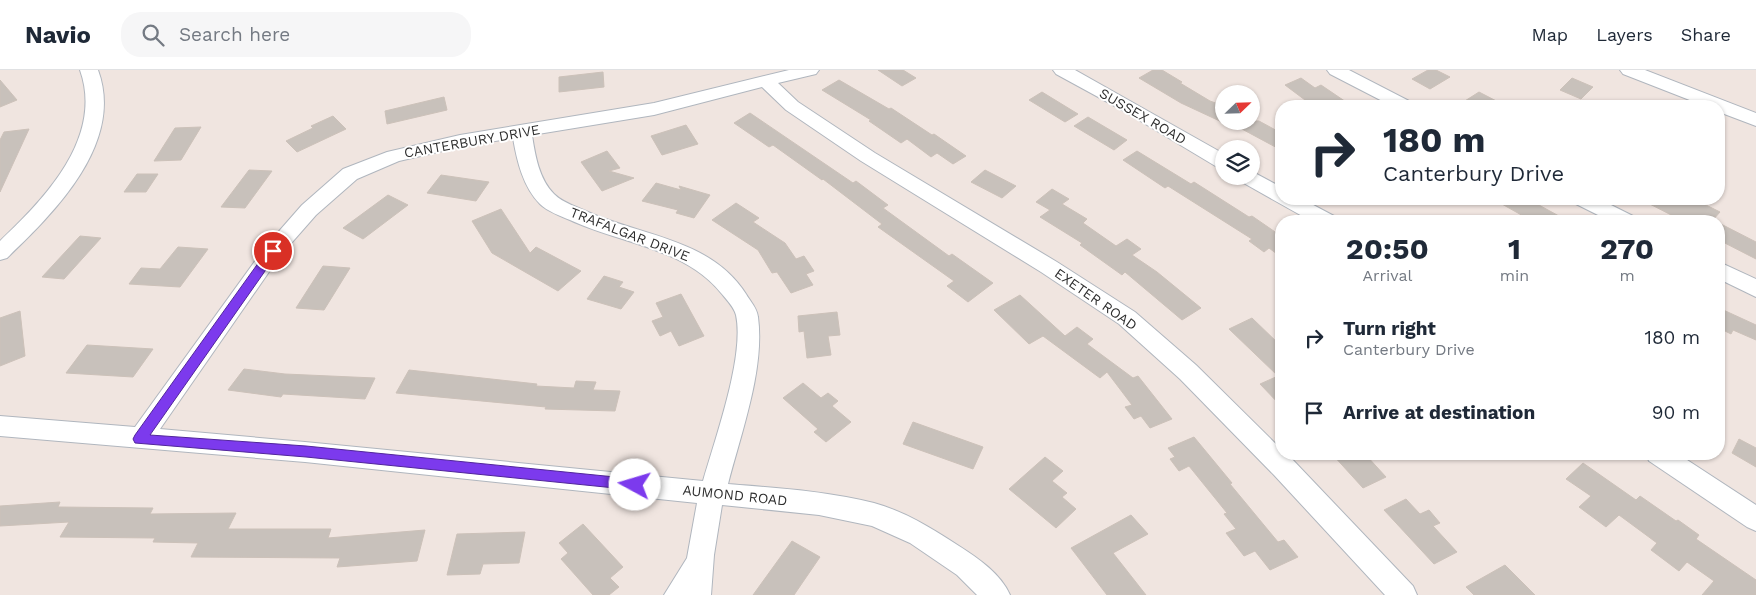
<!DOCTYPE html>
<style>
body{margin:0;font-family:"Work Sans",sans-serif;background:#f6f6f7;color:#1f2937;height:100vh;display:flex;flex-direction:column;font-size:19px;white-space:nowrap}
*{box-sizing:border-box;margin:0}
p{font-size:16px;color:#747a83}
.icon{flex:none;width:28px;height:28px;fill:none;stroke:currentColor;stroke-width:2;stroke-linecap:round;stroke-linejoin:round}
.map{position:relative;flex:1;overflow:hidden}
.sheet{position:absolute;left:1275px;top:145px;width:450px;height:245px;display:flex;flex-direction:column;background:#fff;border-radius:20px;box-shadow:0 1px 4px #0004}
.sheet>*{flex:none}
.guide{position:absolute;left:1275px;top:30px;width:450px;height:105px;border-radius:20px;box-shadow:0 1px 4px #0004;background:#fff;color:#1f2937;overflow:hidden}
.needle{width:32px;rotate:67deg}
.fabs{position:absolute;left:1215px;top:15px;display:grid;gap:10px}
.fabs a{display:grid;place-items:center;width:45px;height:45px;border-radius:50%;background:#fff;box-shadow:0 1px 4px #0004;font-size:25px}
.pin{position:absolute;display:grid;place-items:center;width:42px;height:42px;color:#fff;margin:-21px;border:2px solid #fff;border-radius:50%;box-shadow:0 1px 5px #0007}
.me{position:absolute;width:55px;margin:-28px;rotate:276deg;stroke-linejoin:round;filter:drop-shadow(0 0 4px #0008)}
.turn{display:flex;align-items:center;gap:18px;height:105px;padding:0 25px;font-size:22px}
.turn .icon{width:65px;height:65px;stroke-width:2.5}
.turn b{display:block;font-size:35px;line-height:42px}
.eta{display:flex;justify-content:space-evenly;align-items:center;height:85px;text-align:center}
.eta b{font-size:30px;font-weight:700;line-height:35px}
ul{padding:0;list-style:none}
li{display:flex;align-items:center;gap:15px;height:75px;padding:0 25px}
li div{flex:1}
li b{display:block;font-size:19px}
li em{font-style:normal}
header{display:flex;align-items:center;gap:30px;box-sizing:border-box;height:70px;padding:0 25px;background:#fff;border-bottom:1px solid #e0e1e3}
header strong{font-size:24px}
nav{display:flex;gap:28px;margin-inline-start:auto;font-size:18px}
.search{width:350px;height:45px;background:#f6f6f7;display:flex;align-items:center;gap:12px;box-sizing:border-box;padding:0 18px;border-radius:20px;color:#747a83;font-size:19px}
.map>svg:first-child{display:block}
.building{fill:#c8c1bb;stroke:#ccc1b9}
.lines{fill:none;stroke-linecap:round;stroke-linejoin:round}
.minor-casing{stroke:#b0b6be;stroke-width:2}
.minor{fill:#fff;fill-rule:evenodd}
.route{fill:#7c3aed;stroke:#51269a}
.labels{text-anchor:middle;stroke-width:4;stroke-linejoin:round;paint-order:stroke}
.street-label{font-size:14px;fill:#2e2e2e;stroke:#fff}
</style>
<header>
<strong>Navio</strong>
<div class="search"><svg class="icon" aria-label="search" viewBox="0 0 24 24"><circle cx="10" cy="10" r="6"/><path d="M15 15l6 6"/></svg>Search here</div>
<nav><a>Map</a><a>Layers</a><a>Share</a></nav>
</header>
<div class="map">
<svg width="1756" height="525" viewBox="0 0 1756 525">
<rect width="100%" height="100%" fill="#f0e5e0"/>
<g class="building">
<polygon points="878,0 903,0 916,8 902,16"/>
<polygon points="1153,0 1162,0 1182,12 1180,13 1210,31 1224,36 1224,53 1181,33 1139,8"/>
<polygon points="1428,0 1436,0 1450,7 1430,19 1412,9"/>
<polygon points="603,2 604,17 559,22 559,7"/>
<polygon points="1301,8 1315,18 1321,15 1352,36 1313,36 1285,15"/>
<polygon points="1572,8 1593,17 1581,29 1560,20"/>
<polygon points="0,10 17,30 0,37"/>
<polygon points="839,10 889,39 891,38 932,65 934,64 966,86 953,94 937,83 931,87 907,69 901,73 869,51 871,50 822,20"/>
<polygon points="1042,22 1078,44 1065,52 1029,30"/>
<polygon points="1479,22 1506,36 1457,36"/>
<polygon points="444,27 447,40 387,54 385,41"/>
<polygon points="750,43 853,113 856,111 888,135 883,138 949,186 952,184 993,213 968,232 947,216 954,211 878,157 882,154 823,109 822,110 773,75 769,77 734,53"/>
<polygon points="333,46 346,59 297,82 286,71 313,58 311,56"/>
<polygon points="1088,47 1127,70 1114,80 1074,56"/>
<polygon points="1227,51 1259,51 1281,63 1281,80"/>
<polygon points="686,55 698,74 662,85 651,66"/>
<polygon points="201,57 181,90 154,91 175,58"/>
<polygon points="29,59 0,122 0,70 4,62"/>
<polygon points="607,81 620,98 609,101 634,108 602,121 581,92"/>
<polygon points="1137,81 1191,114 1194,112 1249,147 1252,146 1281,166 1281,187 1269,178 1264,182 1249,171 1252,169 1168,116 1165,118 1123,90"/>
<polygon points="249,100 272,101 245,138 221,137"/>
<polygon points="985,100 1016,116 1002,128 971,112"/>
<polygon points="137,104 158,104 146,122 124,122"/>
<polygon points="441,105 489,112 476,131 427,123"/>
<polygon points="656,113 681,120 679,116 710,125 694,148 676,143 678,140 642,131"/>
<polygon points="1052,119 1069,129 1062,134 1087,149 1083,153 1116,176 1127,169 1141,179 1132,185 1157,202 1201,238 1182,250 1125,202 1122,205 1080,175 1082,173 1040,147 1050,140 1036,132"/>
<polygon points="388,125 408,135 363,169 343,158"/>
<polygon points="1493,129 1528,129 1568,151 1532,151"/>
<polygon points="1640,129 1694,129 1720,142 1712,151 1683,151"/>
<polygon points="736,133 759,148 753,152 785,173 796,189 804,186 814,201 806,204 813,215 791,223 777,202 772,203 758,180 712,150"/>
<polygon points="501,139 530,183 536,177 581,201 558,221 492,183 472,151"/>
<polygon points="1719,153 1756,172 1756,189 1719,170"/>
<polygon points="80,166 101,168 64,209 42,207"/>
<polygon points="178,177 208,179 180,217 129,214 141,198 160,199"/>
<polygon points="323,196 350,198 324,240 296,238"/>
<polygon points="604,206 623,212 619,217 634,222 621,239 587,229"/>
<polygon points="681,224 704,266 679,276 671,261 660,266 652,251 663,247 656,233"/>
<polygon points="1020,225 1065,266 1077,257 1093,269 1087,274 1133,308 1138,306 1172,349 1150,358 1141,346 1134,349 1125,337 1132,335 1107,302 1100,308 1043,266 1029,274 994,240"/>
<polygon points="1719,238 1756,255 1756,270 1733,260 1731,264 1719,258"/>
<polygon points="20,241 25,286 0,296 0,248"/>
<polygon points="837,242 840,265 828,266 831,285 807,288 804,261 799,262 798,246"/>
<polygon points="1252,248 1281,276 1281,336 1260,314 1278,306 1229,259"/>
<polygon points="87,275 153,279 133,307 66,303"/>
<polygon points="244,299 285,304 375,308 365,329 283,324 281,327 228,320"/>
<polygon points="409,300 537,314 536,316 574,318 576,311 596,312 593,320 620,321 615,341 545,339 546,337 396,323"/>
<polygon points="803,313 821,328 828,323 838,331 832,336 851,352 826,372 814,362 818,359 783,328"/>
<polygon points="913,352 983,377 973,399 903,374"/>
<polygon points="1194,367 1232,413 1230,414 1278,472 1284,470 1298,487 1270,500 1255,481 1244,486 1226,463 1236,459 1224,444 1227,443 1189,396 1179,401 1170,389 1175,387 1168,378"/>
<polygon points="1739,369 1756,378 1756,397 1732,383"/>
<polygon points="1332,384 1365,384 1386,407 1363,418"/>
<polygon points="1045,387 1063,401 1052,411 1067,423 1062,427 1076,439 1056,458 1009,419"/>
<polygon points="1583,393 1636,430 1640,426 1676,451 1678,450 1699,465 1696,469 1756,510 1756,525 1702,525 1714,511 1687,492 1679,501 1651,480 1657,473 1619,445 1606,457 1579,437 1591,426 1566,409"/>
<polygon points="1406,429 1420,444 1429,440 1440,453 1433,456 1457,482 1434,494 1384,440"/>
<polygon points="60,432 58,437 153,438 150,444 236,443 228,459 331,459 328,468 425,460 417,491 337,497 340,488 191,487 198,473 153,472 155,468 60,467 69,452 0,456 0,436"/>
<polygon points="1131,445 1148,464 1113,483 1146,525 1107,525 1071,478"/>
<polygon points="583,454 623,497 610,508 619,517 609,525 593,525 561,489 568,483 559,473"/>
<polygon points="525,462 519,493 483,494 480,504 447,505 457,464"/>
<polygon points="792,471 820,487 794,525 753,525"/>
<polygon points="1505,495 1535,525 1474,525 1466,517"/>
</g>
<g class="lines">
<defs>
<g id="minor">
<path d="M80 0H98C125 73 54 143 7 188L0 190V171C45 129 104 67 80 0Z"/>
<path d="M789 0H819L816 4 778 13 798 32 875 83 1057 192 1135 242 1196 295 1281 379V384H1286L1292 389 1413 516 1417 525H1385L1274 405 1180 309 1119 254 1041 202 861 91 786 40 762 17 654 45 532 65C535 85 539 109 554 124 563 133 577 137 588 142 642 166 711 169 746 224 750 231 757 238 758 247 765 299 741 363 728 414 776 418 826 421 874 433 904 441 933 459 959 476 978 488 1001 504 1010 525H977L957 505 910 473 872 456 819 445 722 435 714 485 711 525H664L687 488 697 433 305 392 0 366V346L135 357 266 176 302 135 343 99 387 82 460 65 654 33ZM513 68C517 91 523 117 540 134 547 141 560 146 570 150 619 173 685 178 721 223 726 229 734 237 736 245 745 286 715 369 703 411L305 372 160 359 280 186 316 145 357 109 399 91 460 77Z"/>
<polygon points="1053,0 1075,0 1224,84 1224,99 1217,97 1122,40 1056,4"/>
<polygon points="1327,0 1349,0 1411,32 1414,36 1392,36 1330,4"/>
<polygon points="1620,0 1645,0 1756,43 1756,56 1719,42 1719,36 1705,36 1623,4"/>
<polygon points="1251,101 1281,117 1281,129 1302,129 1334,146 1337,151 1311,151 1240,111 1237,106 1251,106"/>
<polygon points="1573,129 1599,129 1633,146 1636,151 1610,151 1576,134"/>
<polygon points="1719,192 1756,209 1756,227 1719,209"/>
<polygon points="1646,384 1678,384 1756,435 1756,461 1747,457 1649,391"/>
</g>
</defs>
<use href="#minor" class="minor-casing"/>
<use href="#minor" class="minor"/>
</g>
<polygon class="route" points="273,177 278,181 277,184 150,365 306,376 635,409 640,411 642,415 640,419 635,420 306,387 135,373 133,369 135,365 269,178"/>
<g class="labels">
<g class="street-label">
<text transform="translate(1143 46) rotate(30)" y="5">SUSSEX ROAD</text>
<text transform="translate(472 71) rotate(-10)" y="5">CANTERBURY DRIVE</text>
<text transform="translate(630 164) rotate(21)" y="5">TRAFALGAR DRIVE</text>
<text transform="translate(1096 229) rotate(35)" y="5">EXETER ROAD</text>
<text transform="translate(735 425) rotate(6)" y="5">AUMOND ROAD</text>
</g>
</g>
</svg>
<div class="fabs">
<a><svg class="needle" viewBox="-14 -14 28 28"><path d="M0-13l5 13h-10z" fill="#e53935"/><path d="M0 13l5-13h-10z" fill="#747a83"/></svg></a>
<a><svg class="icon" aria-label="layers" viewBox="0 0 24 24"><path d="M12 4l9 5-9 5-9-5zM3 14l9 5 9-5"/></svg></a>
</div>
<div class="pin" style="left:273px;top:181px;background:#d93025"><svg class="icon" aria-label="arrive" viewBox="0 0 24 24"><path d="M6 21V4h12l-3 4 3 4H6"/></svg></div>
<svg class="me" style="left:635px;top:415px" viewBox="-20 -20 40 40"><circle r="19" fill="#fff"/><path d="M0-13L10 11 0 6-10 11z" fill="#7c3aed"/></svg>
<div class="guide">
<div class="turn"><svg class="icon" aria-label="right" viewBox="0 0 24 24"><path d="M7 20v-9h11M14 6l5 5-5 5"/></svg><div><b>180 m</b>Canterbury Drive</div></div>
</div>
<section class="sheet">
<div class="eta">
<div><b>20:50</b><p>Arrival</p></div>
<div><b>1</b><p>min</p></div>
<div><b>270</b><p>m</p></div>
</div>
<ul>
<li><svg class="icon" aria-label="right" viewBox="0 0 24 24"><path d="M7 20v-9h11M14 6l5 5-5 5"/></svg><div><b>Turn right</b><p>Canterbury Drive</p></div><em>180 m</em></li>
<li><svg class="icon" aria-label="arrive" viewBox="0 0 24 24"><path d="M6 21V4h12l-3 4 3 4H6"/></svg><div><b>Arrive at destination</b></div><em>90 m</em></li>
</ul>
</section>
</div>
